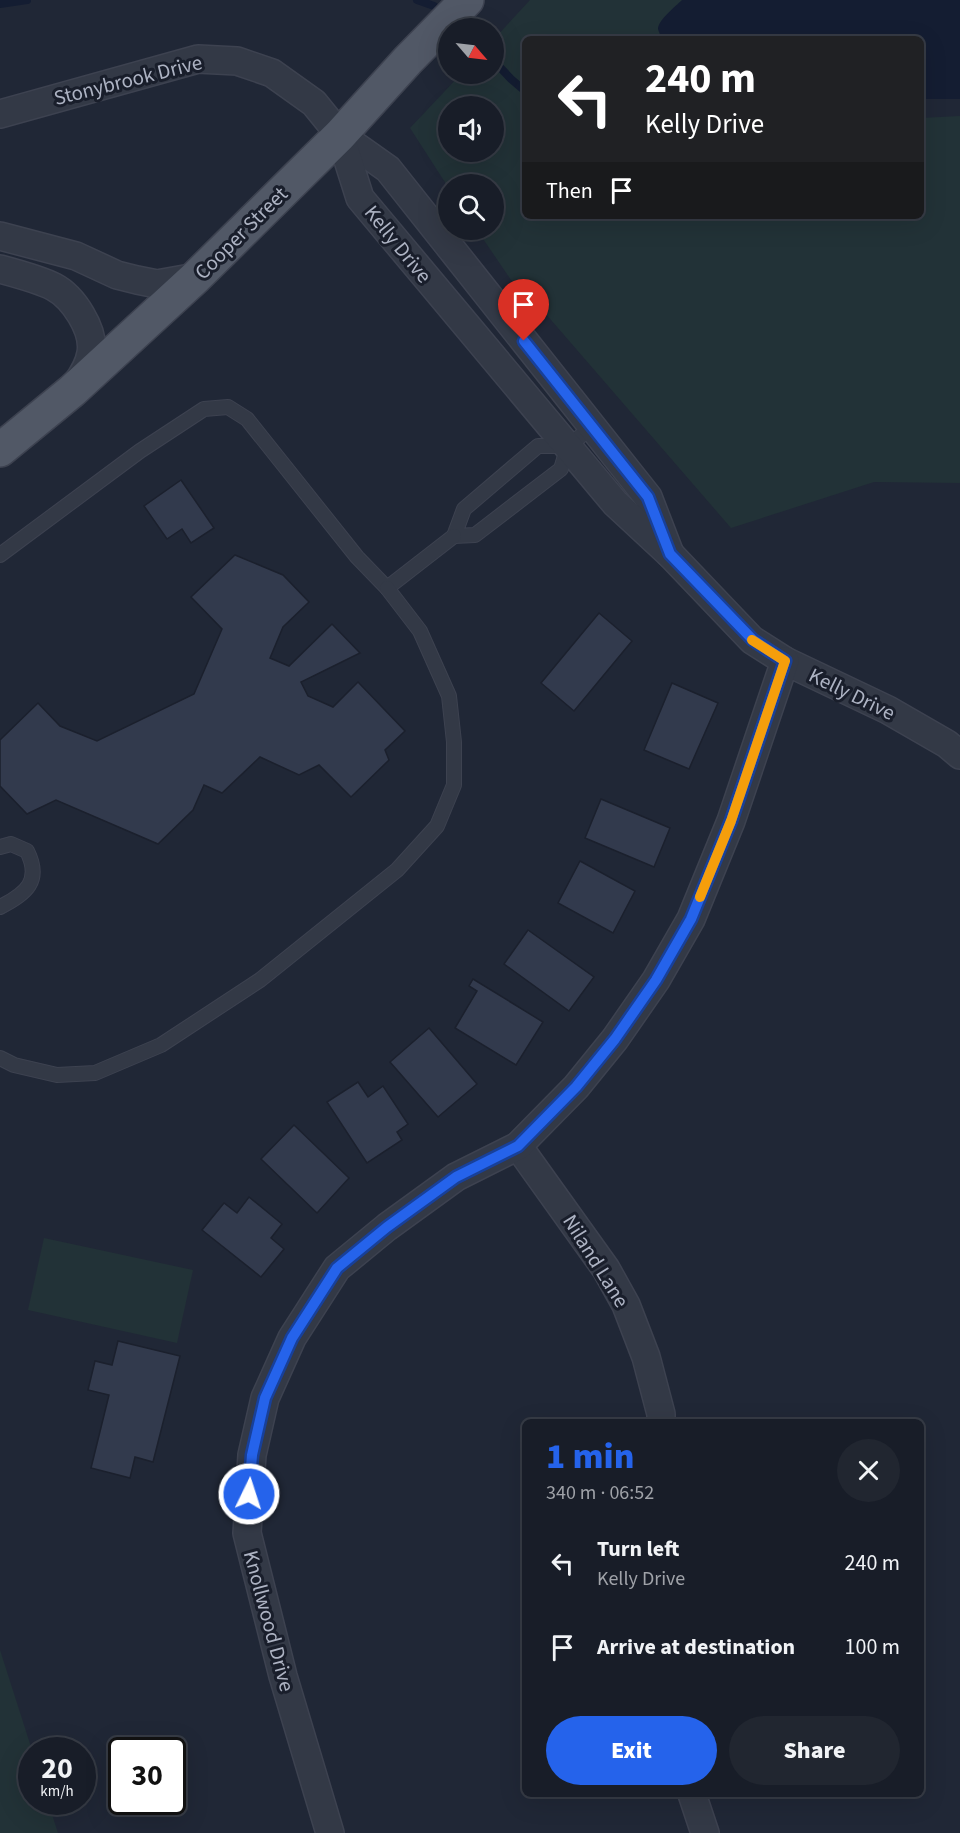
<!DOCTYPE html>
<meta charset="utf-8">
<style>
body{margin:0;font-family:"Source Sans 3",sans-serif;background:#212630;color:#f1f3f6;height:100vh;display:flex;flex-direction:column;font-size:22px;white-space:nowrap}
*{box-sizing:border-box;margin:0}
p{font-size:20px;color:#9fa2a8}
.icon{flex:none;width:33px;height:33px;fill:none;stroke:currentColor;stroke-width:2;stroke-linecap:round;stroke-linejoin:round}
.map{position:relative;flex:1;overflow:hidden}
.panel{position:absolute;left:522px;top:1419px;width:402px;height:378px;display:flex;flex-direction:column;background:#181d28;border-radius:9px;box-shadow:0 6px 24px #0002,0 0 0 2px #363b45}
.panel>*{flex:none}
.top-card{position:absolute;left:522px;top:36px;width:402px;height:183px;border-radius:9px;box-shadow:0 6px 24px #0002,0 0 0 2px #363b45;background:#202124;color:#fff;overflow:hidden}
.needle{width:39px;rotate:118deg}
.buttons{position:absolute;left:438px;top:18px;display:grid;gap:12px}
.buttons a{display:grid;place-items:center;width:66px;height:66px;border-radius:50%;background:#181d28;box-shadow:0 6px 24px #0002,0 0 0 2px #363b45;font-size:30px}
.speed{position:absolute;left:18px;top:1737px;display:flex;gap:12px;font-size:30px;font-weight:700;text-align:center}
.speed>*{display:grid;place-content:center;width:78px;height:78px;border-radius:50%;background:#181d28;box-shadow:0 6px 24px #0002,0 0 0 2px #363b45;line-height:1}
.speed small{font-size:15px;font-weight:400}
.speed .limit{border:3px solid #111;border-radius:9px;background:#fff;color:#111}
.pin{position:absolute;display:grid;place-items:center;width:51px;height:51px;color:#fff;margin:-62px -26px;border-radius:50% 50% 50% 0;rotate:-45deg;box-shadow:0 0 6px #0007}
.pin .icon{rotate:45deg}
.me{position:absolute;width:66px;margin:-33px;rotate:4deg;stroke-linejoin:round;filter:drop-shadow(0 0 4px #0008)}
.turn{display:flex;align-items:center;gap:21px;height:126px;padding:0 24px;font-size:27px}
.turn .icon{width:78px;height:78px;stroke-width:2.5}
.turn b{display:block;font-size:42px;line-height:51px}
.then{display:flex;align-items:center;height:57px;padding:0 24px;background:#0003;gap:12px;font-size:22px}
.round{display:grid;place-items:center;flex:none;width:63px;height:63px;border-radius:32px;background:#212630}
.head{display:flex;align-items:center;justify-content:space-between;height:102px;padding:0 24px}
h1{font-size:36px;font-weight:800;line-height:45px;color:#2563eb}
.cta{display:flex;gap:12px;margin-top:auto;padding:12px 24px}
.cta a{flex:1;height:69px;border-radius:36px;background:#2563eb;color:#fff;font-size:24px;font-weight:800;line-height:69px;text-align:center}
.cta a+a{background:#212630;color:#f1f3f6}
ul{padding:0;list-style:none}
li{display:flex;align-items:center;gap:18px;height:84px;padding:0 24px}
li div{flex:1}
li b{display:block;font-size:22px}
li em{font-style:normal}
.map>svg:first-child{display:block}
.green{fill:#223237;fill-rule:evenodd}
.water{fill:#141d32}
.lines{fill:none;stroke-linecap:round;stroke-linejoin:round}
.stream{stroke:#141d32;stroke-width:8}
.building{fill:#323a4d;stroke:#1b202d;stroke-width:1.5}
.service-casing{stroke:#3d4250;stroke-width:16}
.minor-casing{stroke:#3d4250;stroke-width:30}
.primary-casing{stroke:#3d4250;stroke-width:36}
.service{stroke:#333946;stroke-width:14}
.minor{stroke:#333946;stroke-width:27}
.primary{stroke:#515866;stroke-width:33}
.route-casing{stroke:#184099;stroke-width:15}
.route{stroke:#2563eb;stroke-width:10}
.slow{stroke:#f59e0b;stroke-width:10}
.labels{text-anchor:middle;stroke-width:6;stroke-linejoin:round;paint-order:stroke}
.street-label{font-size:21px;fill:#adb3c3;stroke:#191e2b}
</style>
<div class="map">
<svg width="960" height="1833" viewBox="0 0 960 1833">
<rect width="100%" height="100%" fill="#202736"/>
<g class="green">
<path d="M530 0H688L670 39H525V216H921V118L960 116V483L874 482 731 528 545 313 511 280 477 230H494V184H448V187L410 128 461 74H494V39ZM448 106H494V152H448Z"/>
<polygon points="44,1238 193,1270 177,1343 28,1310"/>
<polygon points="0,1650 32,1750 32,1802 48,1802 58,1833 0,1833"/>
</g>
<path class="water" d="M682 0H960V99H921V39H662C661 36 659 33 658 29 658 20 676 6 682 0Z"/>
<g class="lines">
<g class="stream">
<polyline points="417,0 434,6"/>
<polyline points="0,4 27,0"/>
<polyline points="494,61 511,79 525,91"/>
</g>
</g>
<g class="building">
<polygon points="181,480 214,528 191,543 182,529 167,539 144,506"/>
<polygon points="235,555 283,575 309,602 283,627 270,658 289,666 332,624 360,653 301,682 308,696 333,707 358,682 405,731 385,750 389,760 351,797 319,765 299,775 260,757 222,793 204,785 193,810 158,844 56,800 27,814 0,786 0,740 38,703 60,726 97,741 194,694 222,629 191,597"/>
<polygon points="599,613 632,641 574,711 541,683"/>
<polygon points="672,683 718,703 689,769 644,750"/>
<polygon points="601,799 670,828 654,867 585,838"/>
<polygon points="580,861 635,891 613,933 558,903"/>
<polygon points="528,930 594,977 569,1011 504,964"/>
<polygon points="473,979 543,1022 516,1065 455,1028 477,991 469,986"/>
<polygon points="429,1028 477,1084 438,1117 390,1062"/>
<polygon points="358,1082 368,1097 383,1086 408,1124 397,1132 402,1140 367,1163 327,1102"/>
<polygon points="294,1125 349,1178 317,1213 261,1159"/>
<polygon points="249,1197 282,1224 271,1238 284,1249 261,1277 202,1230 224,1203 237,1213"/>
<polygon points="118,1341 180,1356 153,1462 135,1457 130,1478 91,1468 109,1395 88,1390 95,1361 112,1365"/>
</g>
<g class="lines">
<defs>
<g id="service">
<polyline points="567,446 538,446 464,509 454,536 475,535 561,469 568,446 592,427"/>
<polyline points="0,555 140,451 204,409 228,407 247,419 357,557 387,588 454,536"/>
<path d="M0 847 11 844 27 851C42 881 26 894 0 907"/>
<polyline points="0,1058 14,1065 57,1075 95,1073 161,1045 260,980 397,870 437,826 454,785 454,742 449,696 420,631 387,588"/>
</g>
<g id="minor">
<polyline points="0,114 198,59 237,61 272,73 314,103 340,135 388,169 648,497 670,554"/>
<polyline points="340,135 360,198 615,503 670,554 752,640 785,661 888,710 947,744 960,755"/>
<polyline points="0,236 76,256 117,275 137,280 157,284 196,277"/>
<path d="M0 269C15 273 41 280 54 287 73 297 95 330 91 353 89 365 84 373 77 383"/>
<polyline points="518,1146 606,1269 626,1305 646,1357 661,1414 661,1422"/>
<polyline points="692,1794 705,1833"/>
<polyline points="330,1833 283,1676 247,1533 252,1455 265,1398 292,1338 337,1268 387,1227 456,1177 518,1146 576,1087 615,1039 656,980 691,919 731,821 785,661"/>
</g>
<polyline id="primary" points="0,450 72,391 196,277 340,135 408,60 467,0"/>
</defs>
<use href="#service" class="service-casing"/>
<use href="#minor" class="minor-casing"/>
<use href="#primary" class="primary-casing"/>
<use href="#service" class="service"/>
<use href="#minor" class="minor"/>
<use href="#primary" class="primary"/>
</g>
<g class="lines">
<defs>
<polyline id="route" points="249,1494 252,1455 265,1398 292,1338 337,1268 387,1227 456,1177 518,1146 576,1087 615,1039 656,980 691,919 731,821 785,661 753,640 670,554 648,497 524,341"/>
</defs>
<use href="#route" class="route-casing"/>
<use href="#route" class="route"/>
<polyline class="slow" points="700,897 731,821 785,661 752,640"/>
</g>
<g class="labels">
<g class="street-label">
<text transform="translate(128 80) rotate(-14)" y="7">Stonybrook Drive</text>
<text transform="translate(241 233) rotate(-45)" y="7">Cooper Street</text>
<text transform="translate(398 244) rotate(51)" y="7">Kelly Drive</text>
<text transform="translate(852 694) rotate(26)" y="7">Kelly Drive</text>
<text transform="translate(596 1261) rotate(58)" y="7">Niland Lane</text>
<text transform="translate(269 1621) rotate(75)" y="7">Knollwood Drive</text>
</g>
</g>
</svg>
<div class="buttons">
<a><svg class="needle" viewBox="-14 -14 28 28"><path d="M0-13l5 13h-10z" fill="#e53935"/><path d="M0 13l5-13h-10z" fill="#9fa2a8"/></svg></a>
<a><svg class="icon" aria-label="sound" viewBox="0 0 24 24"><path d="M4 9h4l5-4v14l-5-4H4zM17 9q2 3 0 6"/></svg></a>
<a><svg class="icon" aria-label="search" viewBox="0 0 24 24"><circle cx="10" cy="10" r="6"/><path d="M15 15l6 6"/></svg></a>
</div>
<div class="speed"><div>20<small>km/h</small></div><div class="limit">30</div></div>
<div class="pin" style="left:524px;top:341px;background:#d93025"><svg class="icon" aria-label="arrive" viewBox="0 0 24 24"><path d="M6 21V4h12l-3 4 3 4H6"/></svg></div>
<svg class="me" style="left:249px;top:1494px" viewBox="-20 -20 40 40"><circle r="17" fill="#2563eb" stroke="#fff" stroke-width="3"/><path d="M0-11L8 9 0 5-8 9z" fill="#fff"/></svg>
<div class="top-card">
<div class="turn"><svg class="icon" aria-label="left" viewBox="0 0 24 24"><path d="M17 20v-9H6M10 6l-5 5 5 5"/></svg><div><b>240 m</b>Kelly Drive</div></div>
<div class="then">Then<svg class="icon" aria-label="arrive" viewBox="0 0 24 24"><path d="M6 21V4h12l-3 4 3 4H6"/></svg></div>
</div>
<section class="panel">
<div class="head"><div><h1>1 min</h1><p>340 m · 06:52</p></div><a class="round"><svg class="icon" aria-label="close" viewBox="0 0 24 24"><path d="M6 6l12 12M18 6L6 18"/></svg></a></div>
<ul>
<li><svg class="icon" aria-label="left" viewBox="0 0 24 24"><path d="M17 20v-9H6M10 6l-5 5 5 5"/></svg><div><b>Turn left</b><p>Kelly Drive</p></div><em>240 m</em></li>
<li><svg class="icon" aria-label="arrive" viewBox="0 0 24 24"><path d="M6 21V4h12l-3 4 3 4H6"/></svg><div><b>Arrive at destination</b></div><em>100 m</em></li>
</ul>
<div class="cta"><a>Exit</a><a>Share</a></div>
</section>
</div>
